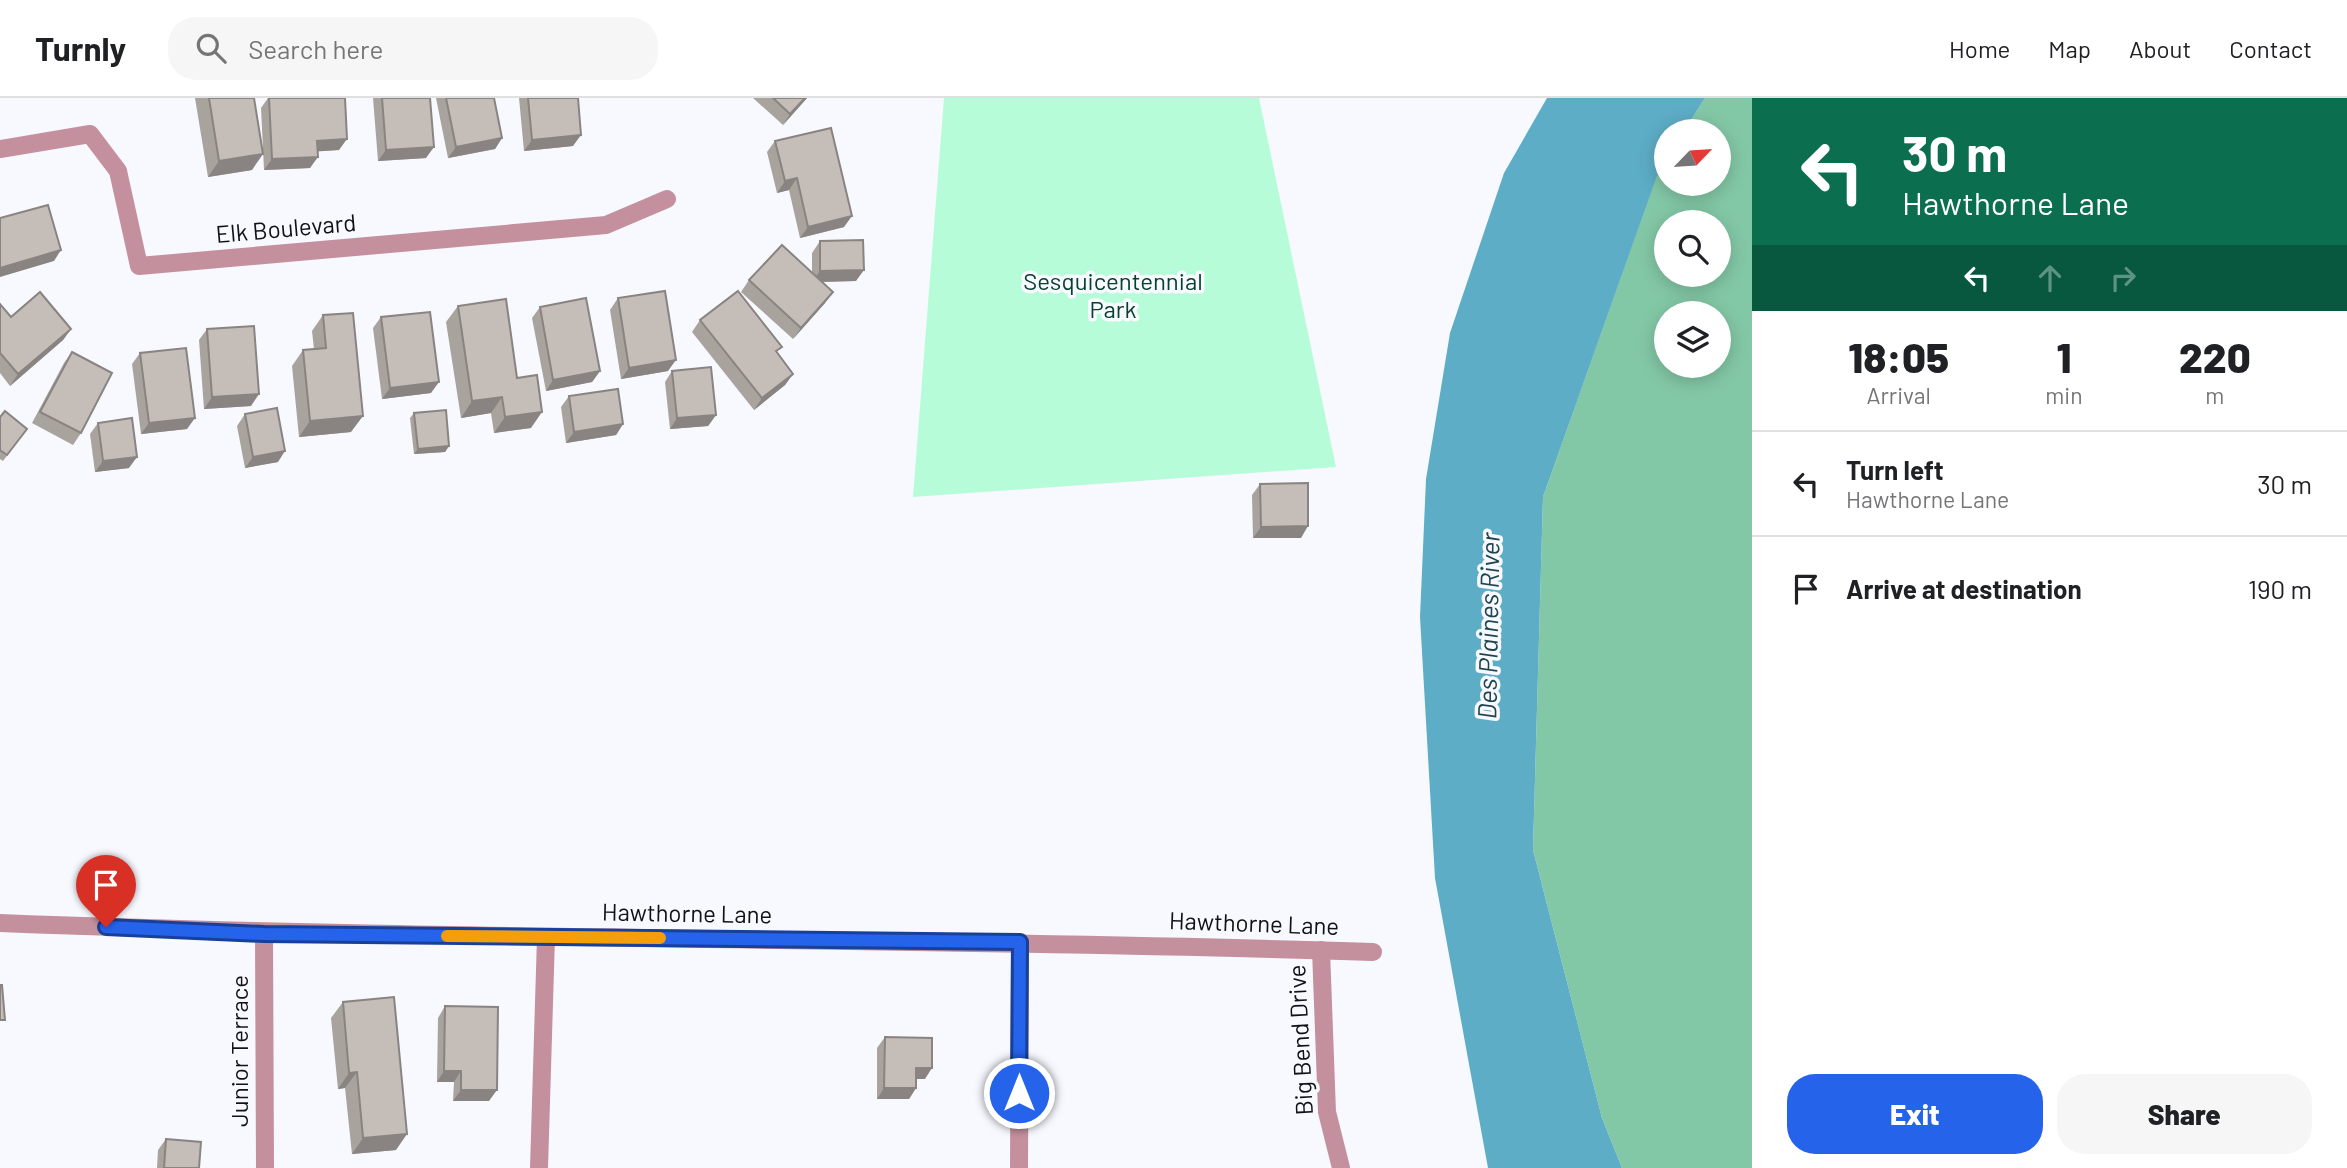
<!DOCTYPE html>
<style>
body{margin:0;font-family:Barlow,sans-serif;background:#f6f6f6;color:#202124;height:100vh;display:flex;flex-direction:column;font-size:26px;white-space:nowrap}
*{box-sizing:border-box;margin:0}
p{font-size:23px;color:#757577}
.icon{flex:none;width:38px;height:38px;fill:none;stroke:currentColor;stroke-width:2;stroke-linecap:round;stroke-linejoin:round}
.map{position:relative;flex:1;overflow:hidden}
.drawer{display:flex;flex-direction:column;background:#fff;width:595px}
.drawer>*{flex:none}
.hud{background:#0b6e4f;color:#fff;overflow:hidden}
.needle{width:46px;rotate:65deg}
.controls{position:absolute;left:1654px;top:21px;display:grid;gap:14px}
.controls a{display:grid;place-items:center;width:77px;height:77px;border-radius:50%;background:#fff;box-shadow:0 4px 18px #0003;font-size:35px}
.pin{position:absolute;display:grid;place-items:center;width:60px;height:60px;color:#fff;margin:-72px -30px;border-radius:50% 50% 50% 0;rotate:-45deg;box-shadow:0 0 7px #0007}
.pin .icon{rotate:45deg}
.me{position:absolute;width:77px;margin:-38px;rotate:0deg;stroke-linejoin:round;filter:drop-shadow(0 0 5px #0008)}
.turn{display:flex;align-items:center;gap:24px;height:147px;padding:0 35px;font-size:32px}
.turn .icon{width:91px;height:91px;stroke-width:2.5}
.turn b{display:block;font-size:49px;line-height:60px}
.lanes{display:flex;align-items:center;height:66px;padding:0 35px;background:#0003;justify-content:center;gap:35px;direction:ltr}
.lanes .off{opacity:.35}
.eta{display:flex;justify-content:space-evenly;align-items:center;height:119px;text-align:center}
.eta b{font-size:42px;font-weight:800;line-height:49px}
.action{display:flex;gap:14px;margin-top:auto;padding:14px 35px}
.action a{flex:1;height:80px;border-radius:28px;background:#2563eb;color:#fff;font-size:28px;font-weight:800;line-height:80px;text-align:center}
.action a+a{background:#f6f6f6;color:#202124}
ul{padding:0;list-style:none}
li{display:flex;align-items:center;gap:21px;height:105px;padding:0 35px;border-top:2px solid #e0e0e0}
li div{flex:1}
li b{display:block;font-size:26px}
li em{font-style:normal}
header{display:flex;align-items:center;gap:42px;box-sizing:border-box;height:98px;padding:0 35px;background:#fff;border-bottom:2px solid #e0e0e0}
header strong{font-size:33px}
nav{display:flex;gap:38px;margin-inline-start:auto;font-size:24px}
.search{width:490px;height:63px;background:#f6f6f6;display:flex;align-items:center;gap:18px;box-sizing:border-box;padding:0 24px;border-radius:28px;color:#757577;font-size:26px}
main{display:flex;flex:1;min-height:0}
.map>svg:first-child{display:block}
.green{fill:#b6fcd8}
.forest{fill:#83c8a6;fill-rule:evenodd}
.water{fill:#5dadc6}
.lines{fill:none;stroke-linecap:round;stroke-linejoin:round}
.minor{stroke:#c4909d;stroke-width:18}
.wall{fill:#a9a39e}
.shaded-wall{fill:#898481}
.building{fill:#c4bdb8;stroke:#898481;stroke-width:2}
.route-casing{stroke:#184099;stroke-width:18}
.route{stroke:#2563eb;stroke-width:12}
.slow{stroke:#f59e0b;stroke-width:12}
.labels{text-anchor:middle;stroke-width:7;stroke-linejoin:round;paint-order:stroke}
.street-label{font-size:24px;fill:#111215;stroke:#f7f9ff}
.park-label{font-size:24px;fill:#06412b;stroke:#f7f9ff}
.water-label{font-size:26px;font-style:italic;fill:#1f444f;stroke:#f7f9ff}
</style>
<header>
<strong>Turnly</strong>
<div class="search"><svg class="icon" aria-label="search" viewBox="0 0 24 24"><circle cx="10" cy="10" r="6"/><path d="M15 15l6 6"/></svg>Search here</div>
<nav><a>Home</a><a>Map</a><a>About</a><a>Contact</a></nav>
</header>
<main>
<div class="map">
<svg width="1752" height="1070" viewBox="0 0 1752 1070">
<rect width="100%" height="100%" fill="#f7f9ff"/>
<polygon class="green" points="944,0 1259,0 1336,369 913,399"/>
<path class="forest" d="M1705 0H1752V1070H1622L1602 1020 1533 752 1543 399 1657 77 1666 64V86H1718V33H1684ZM1666 124H1718V177H1666ZM1666 215H1718V268H1666Z"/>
<polygon class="water" points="1547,0 1705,0 1684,33 1666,33 1666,64 1657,78 1543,399 1533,752 1602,1020 1622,1070 1488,1070 1435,780 1420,519 1426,381 1450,235 1504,75"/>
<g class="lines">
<g class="minor">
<polyline points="0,51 90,36 118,73 139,168 606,127 667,101"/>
<path d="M0 825C458 843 916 839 1373 854"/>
<polyline points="264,836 265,1070"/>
<polyline points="1321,852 1327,1014 1341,1070"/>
<polyline points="539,1070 546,839"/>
<polyline points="1019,1070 1020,844"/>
</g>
</g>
<g class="wall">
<polygon points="195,0 254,0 252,72 208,79"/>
<polygon points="268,0 345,0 339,52 318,53 310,70 264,72 261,10"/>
<polygon points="373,0 430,0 426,60 378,63"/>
<polygon points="436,0 494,0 502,40 495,51 448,60"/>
<polygon points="519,0 578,0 573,48 524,53"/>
<polygon points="753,0 807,0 783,27"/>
<polygon points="775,43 844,129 800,140 789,92 777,95 767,54"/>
<polygon points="820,143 856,183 822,184 825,205 793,241 741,194 749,182 812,175 812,155"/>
<polygon points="618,200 668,273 621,281 610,212"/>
<polygon points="0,206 11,219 71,231 63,242 10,288 0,275"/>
<polygon points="458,208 517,280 531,330 494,335 491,315 461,320 446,224"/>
<polygon points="540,209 600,273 592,284 546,293 532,220"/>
<polygon points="323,217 351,334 299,339 292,268 303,252 314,251 312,233"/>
<polygon points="381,219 431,295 382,301 373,230"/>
<polygon points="700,222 777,255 793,276 785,287 754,312 692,234"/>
<polygon points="207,231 251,308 204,311 199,242"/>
<polygon points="72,254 81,335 73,347 32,325 64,265"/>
<polygon points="140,255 187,331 141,336 132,266"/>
<polygon points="672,273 716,317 708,328 670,331 665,284"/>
<polygon points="569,298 623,326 616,337 566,345 561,309"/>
<polygon points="414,315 449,348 445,354 414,356 410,320"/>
<polygon points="245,316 278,364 245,370 237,328"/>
<polygon points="0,319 27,331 3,363 0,361"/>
<polygon points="98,325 129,370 95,374 90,336"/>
<polygon points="1260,386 1301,440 1253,440 1252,397"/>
<polygon points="343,904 396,1052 352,1056 345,990 338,991 331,920"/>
<polygon points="445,908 489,1003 453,1003 454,984 437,984 438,920"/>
<polygon points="885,939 925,981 916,981 916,990 909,1001 877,1001 877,950"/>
<polygon points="166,1041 199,1070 157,1070 158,1052"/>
</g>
<g class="shaded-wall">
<polygon points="805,0 807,0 783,27 790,16"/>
<polygon points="581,37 573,48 524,53 532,42"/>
<polygon points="502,40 495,51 448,60 456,49"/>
<polygon points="347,41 339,52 309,54 317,43"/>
<polygon points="434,49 426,60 378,63 386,52"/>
<polygon points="263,56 252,72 208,79 219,63"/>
<polygon points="318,59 310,70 264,72 272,61"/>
<polygon points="797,80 789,92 777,95 785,83"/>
<polygon points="852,118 844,129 800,140 808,129"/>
<polygon points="61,152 54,163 0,179 0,170"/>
<polygon points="864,172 856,183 812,184 820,173"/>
<polygon points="833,194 825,205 793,241 801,230"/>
<polygon points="71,231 63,242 10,288 18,276"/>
<polygon points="676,262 668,273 621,281 629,270"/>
<polygon points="600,273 592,284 546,293 553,282"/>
<polygon points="793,276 785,287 754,312 762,300"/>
<polygon points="439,284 431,295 382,301 390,290"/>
<polygon points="259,296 251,308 204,311 212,299"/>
<polygon points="502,299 491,315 461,320 472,303"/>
<polygon points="542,314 531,330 494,335 505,319"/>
<polygon points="716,317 708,328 670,331 677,320"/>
<polygon points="363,318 351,334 299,339 310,323"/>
<polygon points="195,320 187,331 141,336 149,325"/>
<polygon points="623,326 616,337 566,345 574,334"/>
<polygon points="449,348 445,354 414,356 418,351"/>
<polygon points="285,353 278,364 245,370 253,359"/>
<polygon points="137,359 129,370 95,374 103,363"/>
<polygon points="1308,428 1301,440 1253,440 1261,429"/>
<polygon points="916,970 932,970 925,981 909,981"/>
<polygon points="444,973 461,973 454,984 437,984"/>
<polygon points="357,974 345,990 338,991 349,975"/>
<polygon points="884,990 916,990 909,1001 877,1001"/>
<polygon points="461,992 497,992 489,1003 453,1003"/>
<polygon points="407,1036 396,1052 352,1056 363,1040"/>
</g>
<g class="building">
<polygon points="209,0 254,0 263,56 219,63"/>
<polygon points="269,0 345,0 347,41 317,43 318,59 272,61"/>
<polygon points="382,0 430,0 434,49 386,52"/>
<polygon points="446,0 494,0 502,40 456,49"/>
<polygon points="528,0 578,0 581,37 532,42"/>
<polygon points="773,0 805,0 790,16"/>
<polygon points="831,30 852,118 808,129 797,80 785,83 775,43"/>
<polygon points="48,107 61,152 0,170 0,120"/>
<polygon points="863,142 864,172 820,173 820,143"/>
<polygon points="782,147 833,194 801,230 749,182"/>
<polygon points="665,193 676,262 629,270 618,200"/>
<polygon points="738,193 782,249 776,253 793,276 762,300 700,222"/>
<polygon points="40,194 71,231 18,276 0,255 0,206 11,219"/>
<polygon points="586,200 600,273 553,282 540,209"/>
<polygon points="506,201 517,280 537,277 542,314 505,319 502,299 472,303 458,208"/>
<polygon points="430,214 439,284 390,290 381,219"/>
<polygon points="353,215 363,318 310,323 303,252 326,250 323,217"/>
<polygon points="254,228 259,296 212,299 207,231"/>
<polygon points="186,250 195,320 149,325 140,255"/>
<polygon points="72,254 112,275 81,335 40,314"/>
<polygon points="711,269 716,317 677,320 672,273"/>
<polygon points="618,291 623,326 574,334 569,298"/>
<polygon points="277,310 285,353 253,359 245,316"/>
<polygon points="446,312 449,348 418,351 414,315"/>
<polygon points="5,313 27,331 7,357 0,352 0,319"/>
<polygon points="132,320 137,359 103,363 98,325"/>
<polygon points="1308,385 1308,428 1261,429 1260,386"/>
<polygon points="0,887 2,887 5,922 0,922"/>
<polygon points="394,899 407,1036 363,1040 357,974 349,975 343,904"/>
<polygon points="445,908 498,909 497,992 461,992 461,973 444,973"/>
<polygon points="885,939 932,940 932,970 916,970 916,990 884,990"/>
<polygon points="166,1041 201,1044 199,1070 164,1070"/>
</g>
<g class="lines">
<defs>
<polyline id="route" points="106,829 264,836 1020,844 1019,995"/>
</defs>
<use href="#route" class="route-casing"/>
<use href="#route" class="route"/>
<polyline class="slow" points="447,838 660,840"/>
</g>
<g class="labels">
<g class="street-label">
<text transform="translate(286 131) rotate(-5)" y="8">Elk Boulevard</text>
<text transform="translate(687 816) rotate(1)" y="8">Hawthorne Lane</text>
<text transform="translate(1254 826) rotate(2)" y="8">Hawthorne Lane</text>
<text transform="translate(1301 942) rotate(-93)" y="8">Big Bend Drive</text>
<text transform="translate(240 953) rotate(-90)" y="8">Junior Terrace</text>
</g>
<g class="park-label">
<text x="1113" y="192">Sesquicentennial<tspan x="1113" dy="28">Park</tspan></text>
</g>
<g class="water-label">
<text transform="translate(1489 528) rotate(-89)" y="9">Des Plaines River</text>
</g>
</g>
</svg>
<div class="controls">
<a><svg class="needle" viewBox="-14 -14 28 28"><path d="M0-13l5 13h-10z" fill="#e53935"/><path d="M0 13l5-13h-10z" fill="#757577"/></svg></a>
<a><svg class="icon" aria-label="search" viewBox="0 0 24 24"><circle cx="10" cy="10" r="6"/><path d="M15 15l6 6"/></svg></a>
<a><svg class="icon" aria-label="layers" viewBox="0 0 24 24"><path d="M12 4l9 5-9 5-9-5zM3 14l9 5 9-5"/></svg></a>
</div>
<div class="pin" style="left:106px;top:829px;background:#d93025"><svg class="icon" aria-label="arrive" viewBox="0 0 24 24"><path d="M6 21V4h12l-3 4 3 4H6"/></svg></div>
<svg class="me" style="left:1019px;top:995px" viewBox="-20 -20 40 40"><circle r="17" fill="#2563eb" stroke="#fff" stroke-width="3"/><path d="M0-11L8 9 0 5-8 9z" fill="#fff"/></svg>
</div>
<section class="drawer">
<div class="hud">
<div class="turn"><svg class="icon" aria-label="left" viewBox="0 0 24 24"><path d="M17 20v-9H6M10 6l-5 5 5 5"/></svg><div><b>30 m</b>Hawthorne Lane</div></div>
<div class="lanes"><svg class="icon" aria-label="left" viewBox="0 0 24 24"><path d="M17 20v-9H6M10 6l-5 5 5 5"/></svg><svg class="icon off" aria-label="ahead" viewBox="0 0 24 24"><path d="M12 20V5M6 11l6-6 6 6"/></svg><svg class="icon off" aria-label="right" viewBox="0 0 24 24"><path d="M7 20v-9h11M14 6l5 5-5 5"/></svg></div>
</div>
<div class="eta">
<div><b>18:05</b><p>Arrival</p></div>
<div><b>1</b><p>min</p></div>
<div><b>220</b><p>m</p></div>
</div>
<ul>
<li><svg class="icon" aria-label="left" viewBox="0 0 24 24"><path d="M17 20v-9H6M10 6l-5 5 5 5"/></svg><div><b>Turn left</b><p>Hawthorne Lane</p></div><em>30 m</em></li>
<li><svg class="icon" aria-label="arrive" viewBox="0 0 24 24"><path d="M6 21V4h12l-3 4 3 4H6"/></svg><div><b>Arrive at destination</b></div><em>190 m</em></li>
</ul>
<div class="action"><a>Exit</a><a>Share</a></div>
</section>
</main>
